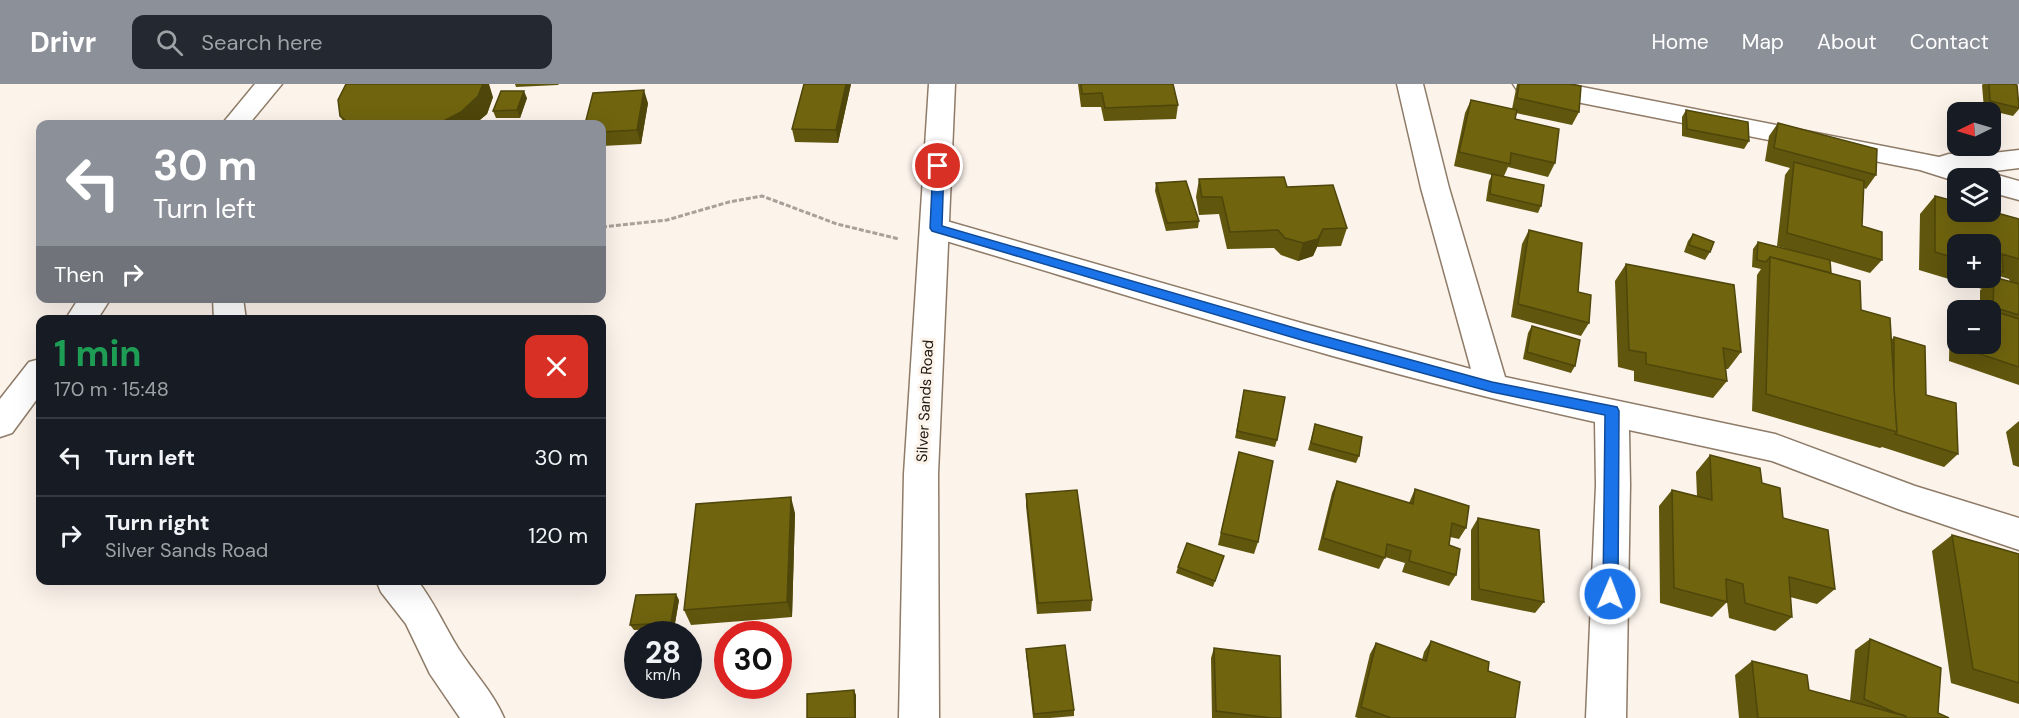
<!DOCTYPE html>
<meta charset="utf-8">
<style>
body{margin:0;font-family:"DM Sans",sans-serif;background:#242831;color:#f1f3f6;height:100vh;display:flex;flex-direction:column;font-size:22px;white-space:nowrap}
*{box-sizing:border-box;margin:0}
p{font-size:20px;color:#9ea1a6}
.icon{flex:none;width:33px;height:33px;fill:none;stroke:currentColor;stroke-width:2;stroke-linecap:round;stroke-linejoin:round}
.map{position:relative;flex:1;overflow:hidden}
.drawer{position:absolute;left:36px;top:231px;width:570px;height:270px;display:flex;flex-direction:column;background:#171b24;border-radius:12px;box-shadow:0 6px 24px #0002}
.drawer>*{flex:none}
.hud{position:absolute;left:36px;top:36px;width:570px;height:183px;border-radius:12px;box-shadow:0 6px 24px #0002;background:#8c9099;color:#fff;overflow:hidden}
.needle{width:39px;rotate:265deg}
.fabs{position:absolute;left:1947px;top:18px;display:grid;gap:12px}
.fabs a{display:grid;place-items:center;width:54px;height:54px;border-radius:12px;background:#171b24;box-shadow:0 6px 24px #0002;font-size:30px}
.speed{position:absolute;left:624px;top:537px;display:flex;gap:12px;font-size:30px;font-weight:700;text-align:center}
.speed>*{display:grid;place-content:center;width:78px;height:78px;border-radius:50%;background:#171b24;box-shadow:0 6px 24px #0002;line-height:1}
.speed small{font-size:15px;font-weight:400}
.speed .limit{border:9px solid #d22;background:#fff;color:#111}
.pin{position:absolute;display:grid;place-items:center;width:51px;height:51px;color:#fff;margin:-26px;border:3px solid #fff;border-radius:50%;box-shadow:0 2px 6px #0007}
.me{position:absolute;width:66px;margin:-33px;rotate:1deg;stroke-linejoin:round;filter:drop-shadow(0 0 4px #0008)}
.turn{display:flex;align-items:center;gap:21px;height:126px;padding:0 18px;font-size:27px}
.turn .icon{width:78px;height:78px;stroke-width:2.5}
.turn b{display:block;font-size:42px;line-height:51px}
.then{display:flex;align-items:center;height:57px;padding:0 18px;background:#0003;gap:12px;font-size:22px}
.round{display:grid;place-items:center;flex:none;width:63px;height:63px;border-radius:12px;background:#242831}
.headline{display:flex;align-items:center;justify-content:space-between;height:102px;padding:0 18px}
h1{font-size:36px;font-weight:700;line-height:45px;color:#1e9e55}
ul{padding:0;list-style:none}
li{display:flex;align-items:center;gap:18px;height:78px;padding:0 18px;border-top:2px solid #363941}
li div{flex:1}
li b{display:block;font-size:22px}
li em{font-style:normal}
header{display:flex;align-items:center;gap:36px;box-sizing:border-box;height:84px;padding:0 30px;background:#8c9099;color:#fff}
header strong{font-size:28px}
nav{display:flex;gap:33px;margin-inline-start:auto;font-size:21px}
.search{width:420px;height:54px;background:#242831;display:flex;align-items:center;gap:15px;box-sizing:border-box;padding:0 21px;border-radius:12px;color:#9ea1a6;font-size:22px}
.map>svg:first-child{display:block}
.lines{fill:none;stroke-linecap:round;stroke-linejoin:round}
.street-casing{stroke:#8e7b68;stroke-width:3}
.secondary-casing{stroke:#8e7b68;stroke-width:3}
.path{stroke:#a9a199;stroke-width:3;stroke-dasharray:5 2;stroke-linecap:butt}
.street{fill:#fff;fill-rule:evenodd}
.secondary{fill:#fff;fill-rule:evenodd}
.wall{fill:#60560d;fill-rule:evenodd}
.shaded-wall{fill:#4e460a}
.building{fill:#70640f;stroke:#4e460a;stroke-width:1.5}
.route{fill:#1a73e8;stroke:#114b97;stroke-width:1.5}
.labels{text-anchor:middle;stroke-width:6;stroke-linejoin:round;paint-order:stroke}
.street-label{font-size:15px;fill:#1e170f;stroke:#fcf3eb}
</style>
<header>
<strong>Drivr</strong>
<div class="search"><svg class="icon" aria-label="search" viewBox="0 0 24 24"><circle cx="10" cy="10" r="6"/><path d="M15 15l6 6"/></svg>Search here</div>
<nav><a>Home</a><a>Map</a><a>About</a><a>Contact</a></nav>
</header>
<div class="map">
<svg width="2019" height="634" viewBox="0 0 2019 634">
<rect width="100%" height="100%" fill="#fcf3eb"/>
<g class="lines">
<defs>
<g id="street">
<polygon points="255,0 282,0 249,40 222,40"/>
<path d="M1397 0H1423L1449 104 1505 293 1775 350 1915 402 2019 434V466L1898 425 1772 377 1629 346 1630 401 1626 634H1586L1596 401 1595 338C1369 289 1148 217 926 151L921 144 926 137 936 134 1305 240 1471 285 1421 104Z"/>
<polygon points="1513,0 1567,0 1939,73 1949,70 1984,70 2019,66 2019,84 1987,88 2019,97 2019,116 1990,108 1990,94 1958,94 1958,98 1920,86 1526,8 1517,6"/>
<polygon points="79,214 111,214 97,236 65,236"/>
<polygon points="213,214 243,214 246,236 214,236"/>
<polygon points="40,275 40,311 12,349 0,353 0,315 29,278"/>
<path d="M376 496H417C434 518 444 541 458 564 473 588 493 608 504 634H460L430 590 406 540 381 508Z"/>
</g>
<polygon id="secondary" points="929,0 955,0 938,390 939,634 899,634 904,390"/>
</defs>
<use href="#street" class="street-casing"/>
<use href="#secondary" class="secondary-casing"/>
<polyline class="path" points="602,143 667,136 729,118 762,112 837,140 899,155"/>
<use href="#street" class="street"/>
<use href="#secondary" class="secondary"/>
</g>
<g class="wall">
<polygon points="515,0 559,0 558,1 516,3"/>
<polygon points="804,0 851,0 838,59 795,58 792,45"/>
<polygon points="1078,0 1173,0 1178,21 1176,35 1104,37 1101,23 1081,23"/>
<polygon points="1517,0 1570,0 1579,28 1572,41 1516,29 1515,35 1555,79 1548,93 1508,83 1504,92 1541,122 1538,129 1486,117 1489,97 1492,91 1454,82 1465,29 1471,16 1512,25"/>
<polygon points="1983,0 1989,0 2019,18 2019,25 2013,32 1984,25 1982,1"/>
<polygon points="493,13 487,30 475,40 345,40 340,32"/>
<polygon points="527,14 520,34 496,34 493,27"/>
<polygon points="648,19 641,60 602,62 602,40"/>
<polygon points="1686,26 1749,57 1744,65 1682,52 1682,33"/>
<polygon points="1778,39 1876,91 1866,105 1864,104 1862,142 1882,176 1870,189 1830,177 1831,189 1861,226 1891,256 1894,253 1958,370 1944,383 1882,363 1880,364 1752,327 1757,191 1761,185 1752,183 1753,165 1758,158 1791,166 1777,162 1785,91 1790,84 1765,77 1769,52"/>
<polygon points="1199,95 1287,103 1347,144 1341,162 1317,163 1313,172 1298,177 1281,171 1274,164 1227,165 1219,130 1199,131 1196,113"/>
<polygon points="1156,99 1199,137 1198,144 1166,147 1155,107"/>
<path d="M1935 112 2019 135V301L1949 277 1950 231 1962 217 1980 223V206L1982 205 1919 186 1920 130ZM1958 160H1990V194H1958ZM1999 192 2009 195 2010 198 1997 194ZM1958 226H1990V260H1958Z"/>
<polygon points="1529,146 1578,208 1589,239 1581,252 1511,233 1522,160"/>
<polygon points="1693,150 1710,168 1705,176 1684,168 1688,157"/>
<polygon points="1626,180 1741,268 1728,285 1726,285 1727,297 1713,314 1634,297 1634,287 1618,283 1615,197"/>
<polygon points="1532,242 1575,282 1571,289 1523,275 1528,249"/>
<polygon points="1244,306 1277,356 1275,363 1235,354"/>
<polygon points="2019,337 2019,383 2013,381 2006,348"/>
<polygon points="1315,340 1359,372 1356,379 1308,366"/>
<polygon points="1239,368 1258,458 1254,470 1218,461"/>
<polygon points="1710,371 1762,399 1783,434 1835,505 1817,520 1790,513 1792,533 1775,547 1729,534 1727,518 1712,533 1660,519 1659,422 1672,406 1697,412 1696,388"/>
<polygon points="1337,397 1409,419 1415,405 1466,444 1459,455 1450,453 1449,461 1456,491 1449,502 1402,488 1405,479 1385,473 1379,485 1318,466 1332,409"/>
<polygon points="1026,410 1092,516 1091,527 1037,530 1026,422"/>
<polygon points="795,429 792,533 691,541 684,526"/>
<polygon points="1478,434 1544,518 1535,529 1471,516 1471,446"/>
<polygon points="1952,451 2019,470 2019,620 1951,599 1932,467"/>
<polygon points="1224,472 1213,503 1176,489 1178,483"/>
<polygon points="679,516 674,545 634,546 630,541"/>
<polygon points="1870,555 1938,629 1949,634 1739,634 1735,591 1752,577 1809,606 1850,617 1855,566"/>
<polygon points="1431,557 1488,587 1515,634 1358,634 1355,633 1370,570 1376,559 1422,576 1424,568"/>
<polygon points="1214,564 1281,634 1212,634 1211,574"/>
<polygon points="1026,565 1074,626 1074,632 1050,634 1033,634 1026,570"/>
</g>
<g class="shaded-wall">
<polygon points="483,0 489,0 493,13 487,30 475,40 438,40"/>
<polygon points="846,0 851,0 838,59 836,46"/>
<polygon points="644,6 648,19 641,60 637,46"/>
<polygon points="524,7 527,14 520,34 517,26"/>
<polygon points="1323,145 1317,163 1313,172 1298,177 1303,159"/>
<polygon points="791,413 795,429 792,533 787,518"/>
<polygon points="676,510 679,516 674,545 671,539"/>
<polygon points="854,606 856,611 856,634 855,634"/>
</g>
<g class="building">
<polygon points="346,0 483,0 478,12 461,28 438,40 350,40 340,32 338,16"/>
<polygon points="804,0 846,0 836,46 792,45"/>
<polygon points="1081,0 1173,0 1178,21 1105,24 1102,9 1082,10"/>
<polygon points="1519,0 1570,0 1581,2 1579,28 1517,14"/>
<polygon points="1989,0 2013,0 2017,1 2019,24 1990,17"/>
<polygon points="644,6 637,46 602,48 602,40 585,40 593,9"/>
<polygon points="501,7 524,7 517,26 493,27"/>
<polygon points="1471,16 1517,26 1515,35 1559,45 1555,79 1511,69 1510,80 1459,68"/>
<polygon points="1686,26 1748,38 1749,57 1687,45"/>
<polygon points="1778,39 1877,65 1876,91 1774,64"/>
<polygon points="1794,78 1864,97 1862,142 1882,148 1882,176 1787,149"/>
<polygon points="1492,90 1544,101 1541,122 1490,110"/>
<polygon points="1284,93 1287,103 1333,101 1347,144 1323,145 1318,155 1303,159 1285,154 1278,146 1230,148 1222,113 1202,113 1199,95"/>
<polygon points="1186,97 1199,137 1167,139 1156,99"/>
<polygon points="1935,112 1958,118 1958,128 1990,127 2019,135 2019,175 2002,170 2003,188 1990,184 1990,160 1958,160 1958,175 1935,168"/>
<polygon points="1529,146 1582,159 1578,208 1591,211 1589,239 1518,220"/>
<polygon points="1693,150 1714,158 1710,168 1689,161"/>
<polygon points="1758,158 1830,176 1831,189 1770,173 1766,178 1757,176"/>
<polygon points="1770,173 1860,197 1861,226 1890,234 1897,348 1766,310"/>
<polygon points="1626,180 1734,201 1741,268 1723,264 1727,297 1646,280 1646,269 1629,266"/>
<polygon points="1994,193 2019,200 2019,231 1993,223"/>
<polygon points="1962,217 2019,235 2019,283 1962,264 1962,260 1990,260 1990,226 1962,226"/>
<polygon points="1532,242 1580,256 1575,282 1527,268"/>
<polygon points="1894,253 1925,262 1926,311 1956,319 1958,370 1895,350 1897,348 1894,303"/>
<polygon points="1244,306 1285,313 1277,356 1237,347"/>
<polygon points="1315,340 1362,353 1359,372 1311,359"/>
<polygon points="1239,368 1273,377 1258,458 1221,449"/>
<polygon points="1710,371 1760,384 1762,399 1780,404 1783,434 1828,446 1835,505 1789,493 1792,533 1745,519 1743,500 1726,495 1727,518 1674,504 1672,406 1712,416"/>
<polygon points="1337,397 1413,420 1415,405 1469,422 1466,444 1452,439 1449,461 1460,465 1456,491 1409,477 1411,467 1387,460 1385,474 1323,454"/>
<polygon points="1077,406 1092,516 1038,519 1026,410"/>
<polygon points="791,413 787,518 684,526 696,420"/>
<polygon points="1478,434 1539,446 1544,518 1479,505"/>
<polygon points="1952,451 2019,470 2019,599 1973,585"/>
<polygon points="1187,459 1224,472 1215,497 1178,483"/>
<polygon points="676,510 671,539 630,541 636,511"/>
<polygon points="1870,555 1941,584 1938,629 1949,634 1907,634 1905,632 1896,629 1864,615"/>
<polygon points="1431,557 1489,578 1488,587 1520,598 1515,634 1391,634 1361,623 1376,559 1426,577"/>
<polygon points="1065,561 1074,626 1034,630 1026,565"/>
<polygon points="1214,564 1280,572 1281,634 1271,634 1216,627"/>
<polygon points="1752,577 1807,591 1809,606 1905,632 1906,634 1758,634"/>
<polygon points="854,606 855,634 807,634 807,610"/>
</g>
<polygon class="route" points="938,79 944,82 942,142 1305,247 1492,298 1617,323 1619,327 1618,510 1616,515 1610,517 1605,515 1603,510 1605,331 1492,308 1305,257 932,147 930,144 933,82"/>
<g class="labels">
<g class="street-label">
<text transform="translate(925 317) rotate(-87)" y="5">Silver Sands Road</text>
</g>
</g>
</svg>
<div class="fabs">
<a><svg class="needle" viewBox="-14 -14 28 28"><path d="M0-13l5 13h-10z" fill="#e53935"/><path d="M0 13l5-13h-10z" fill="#9ea1a6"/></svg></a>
<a><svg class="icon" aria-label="layers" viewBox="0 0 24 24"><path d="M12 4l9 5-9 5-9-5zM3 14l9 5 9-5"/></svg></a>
<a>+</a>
<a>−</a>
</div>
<div class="speed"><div>28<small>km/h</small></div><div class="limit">30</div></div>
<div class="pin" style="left:938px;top:82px;background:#d93025"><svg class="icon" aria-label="arrive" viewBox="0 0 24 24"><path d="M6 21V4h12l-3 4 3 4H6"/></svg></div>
<svg class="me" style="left:1610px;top:510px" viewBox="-20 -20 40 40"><circle r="17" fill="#1a73e8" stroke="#fff" stroke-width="3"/><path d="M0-11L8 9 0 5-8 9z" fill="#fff"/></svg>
<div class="hud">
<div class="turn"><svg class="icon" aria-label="left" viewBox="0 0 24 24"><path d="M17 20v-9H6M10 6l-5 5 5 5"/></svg><div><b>30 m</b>Turn left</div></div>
<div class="then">Then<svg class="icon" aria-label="right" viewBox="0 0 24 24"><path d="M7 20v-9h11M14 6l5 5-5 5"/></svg></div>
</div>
<section class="drawer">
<div class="headline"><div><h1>1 min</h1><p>170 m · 15:48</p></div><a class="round" style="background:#d93025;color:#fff"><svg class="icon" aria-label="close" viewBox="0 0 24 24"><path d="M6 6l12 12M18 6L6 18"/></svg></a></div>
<ul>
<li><svg class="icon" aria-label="left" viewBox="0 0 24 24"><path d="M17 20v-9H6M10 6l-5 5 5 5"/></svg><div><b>Turn left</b></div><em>30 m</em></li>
<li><svg class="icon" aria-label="right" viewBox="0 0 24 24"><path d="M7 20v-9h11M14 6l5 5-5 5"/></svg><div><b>Turn right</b><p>Silver Sands Road</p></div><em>120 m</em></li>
</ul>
</section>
</div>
